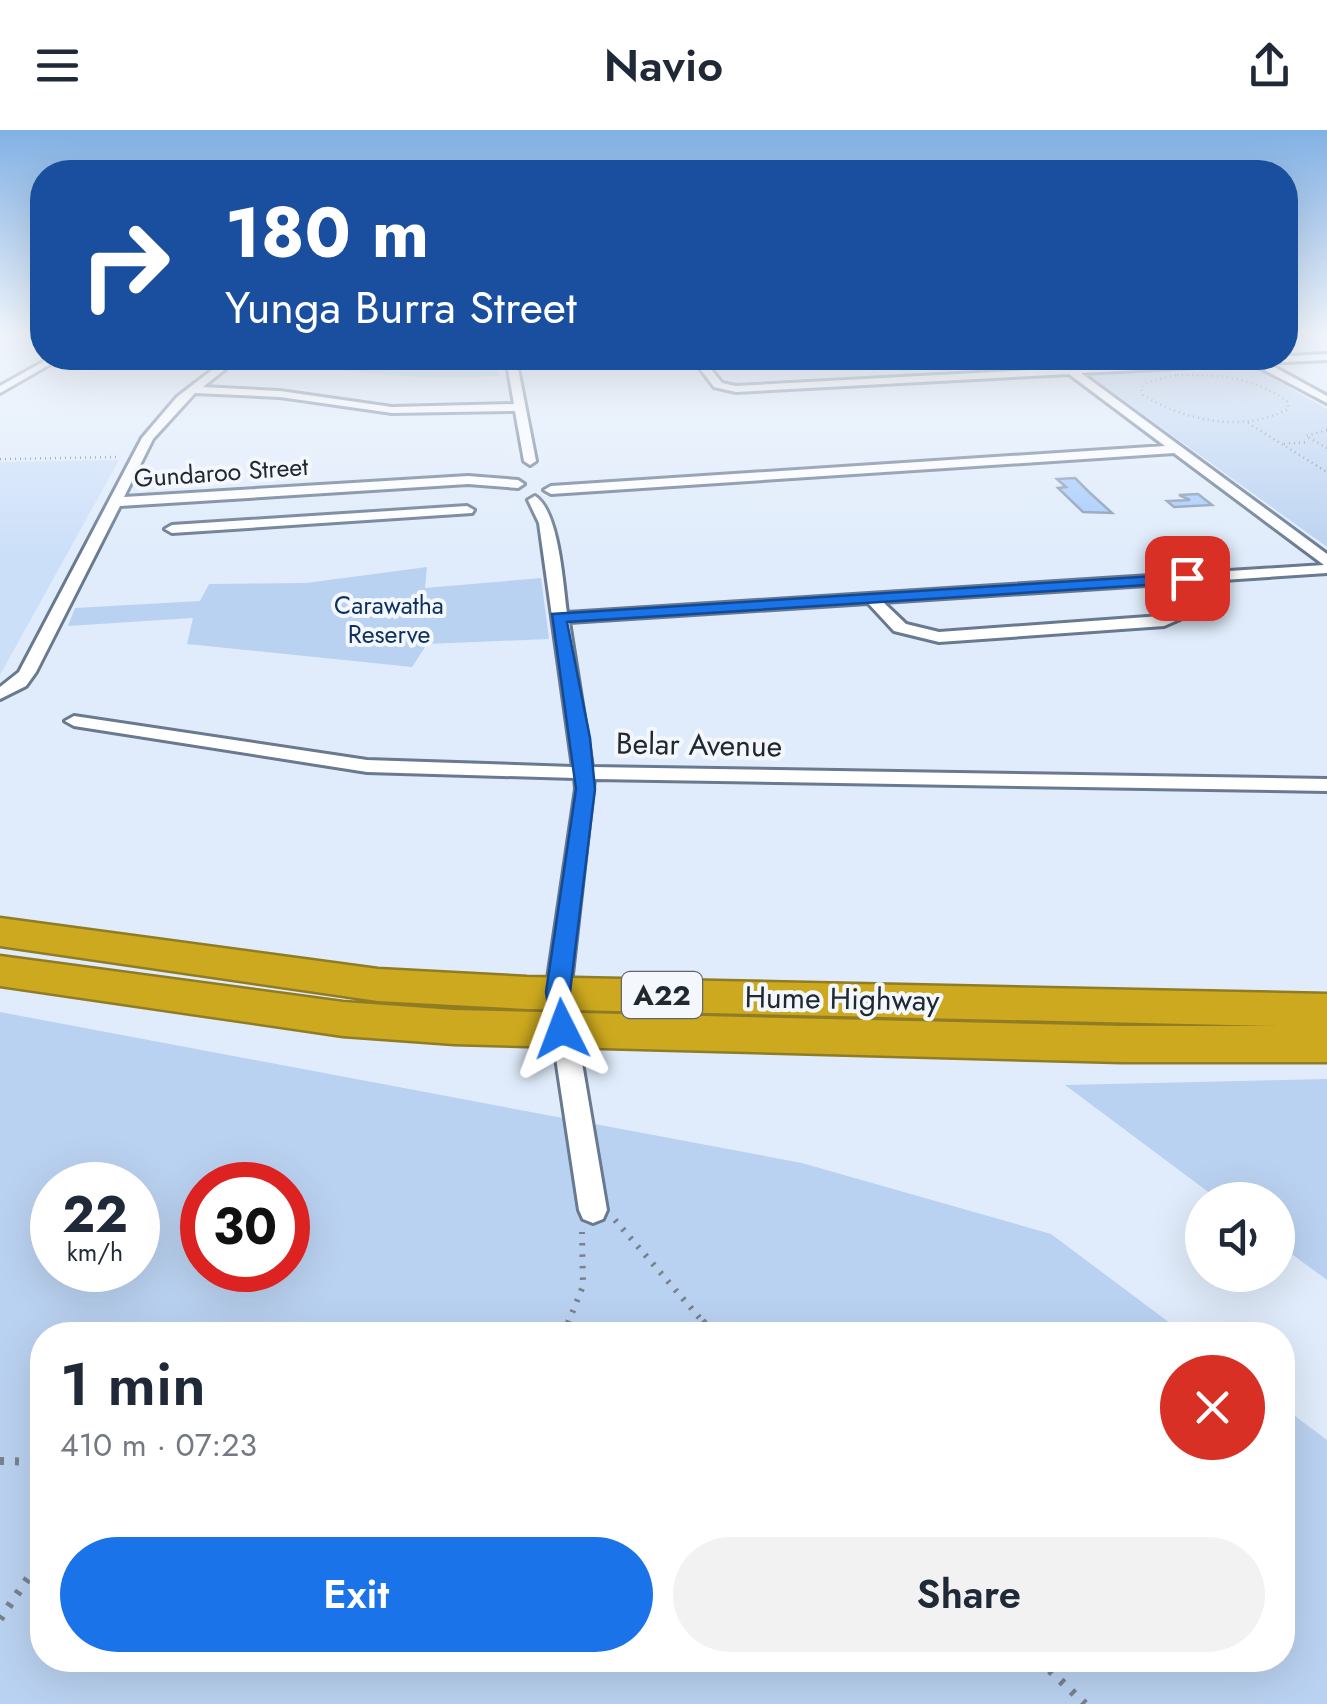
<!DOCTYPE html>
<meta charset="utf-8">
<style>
body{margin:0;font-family:Jost,sans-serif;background:#f2f2f3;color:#1f2937;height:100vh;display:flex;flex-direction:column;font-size:38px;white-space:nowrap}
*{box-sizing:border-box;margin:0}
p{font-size:32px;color:#747a83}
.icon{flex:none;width:55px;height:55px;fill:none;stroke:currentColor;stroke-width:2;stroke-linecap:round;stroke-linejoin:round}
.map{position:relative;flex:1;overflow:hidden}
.drawer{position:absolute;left:30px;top:1192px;width:1265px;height:350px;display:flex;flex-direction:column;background:#fff;border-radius:40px;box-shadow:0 10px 40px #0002}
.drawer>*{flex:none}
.hud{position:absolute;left:30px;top:30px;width:1268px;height:210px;border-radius:40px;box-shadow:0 10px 40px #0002;background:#1a4fa0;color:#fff;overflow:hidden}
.buttons{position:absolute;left:1185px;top:1052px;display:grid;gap:20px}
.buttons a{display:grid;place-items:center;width:110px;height:110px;border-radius:50%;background:#fff;box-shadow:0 10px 40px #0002;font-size:50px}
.speed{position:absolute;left:30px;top:1032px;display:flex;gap:20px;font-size:50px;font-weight:700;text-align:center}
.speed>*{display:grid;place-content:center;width:130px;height:130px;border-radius:50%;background:#fff;box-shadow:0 10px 40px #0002;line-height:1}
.speed small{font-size:25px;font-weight:400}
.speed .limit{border:15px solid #d22;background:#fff;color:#111}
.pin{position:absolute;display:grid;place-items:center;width:85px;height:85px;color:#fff;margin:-42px;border-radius:20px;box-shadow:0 5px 15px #0006}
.me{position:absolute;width:110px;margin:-55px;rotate:357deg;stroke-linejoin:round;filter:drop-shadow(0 0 8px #0008)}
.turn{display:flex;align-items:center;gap:35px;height:210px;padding:0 30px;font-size:45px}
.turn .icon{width:130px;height:130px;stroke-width:2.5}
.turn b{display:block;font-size:70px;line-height:85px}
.round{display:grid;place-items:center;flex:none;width:105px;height:105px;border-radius:52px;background:#f2f2f3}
.overview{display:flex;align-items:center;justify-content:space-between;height:170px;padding:0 30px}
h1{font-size:60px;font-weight:600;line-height:75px}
.primary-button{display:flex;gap:20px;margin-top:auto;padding:20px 30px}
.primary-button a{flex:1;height:115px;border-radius:60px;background:#1a73e8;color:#fff;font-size:40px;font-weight:600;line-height:115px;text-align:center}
.primary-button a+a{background:#f2f2f3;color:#1f2937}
header{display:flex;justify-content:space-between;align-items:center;height:130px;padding:0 30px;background:#fff;font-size:45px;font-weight:600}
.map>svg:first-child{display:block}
.built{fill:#ccdff9}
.green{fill:#bad2f1;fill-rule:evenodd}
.building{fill:#a5cbfd;stroke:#899bb3;stroke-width:2.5}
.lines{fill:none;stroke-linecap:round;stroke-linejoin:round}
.street-casing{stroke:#687990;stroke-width:6}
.highway-casing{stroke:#907c25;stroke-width:5}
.path-far2{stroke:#78828d;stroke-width:2.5;stroke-dasharray:1 4;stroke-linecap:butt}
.path-far1{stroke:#78828d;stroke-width:6;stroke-dasharray:2.5 9;stroke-linecap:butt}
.path{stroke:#78828d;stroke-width:8;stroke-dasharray:4 11;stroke-linecap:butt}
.street{fill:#fff;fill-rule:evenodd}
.highway{fill:#cca91e;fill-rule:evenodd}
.route{fill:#1a73e8;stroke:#114b97;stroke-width:2.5}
.labels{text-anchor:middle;stroke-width:8;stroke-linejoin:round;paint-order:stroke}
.far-street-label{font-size:25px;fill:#202831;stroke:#f4f8fd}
.far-park-label{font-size:25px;fill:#0c315e;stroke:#f4f8fd}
.shield{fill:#f4f8fd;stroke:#60666e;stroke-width:2.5}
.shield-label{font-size:28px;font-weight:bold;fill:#202831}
.street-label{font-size:30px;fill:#202831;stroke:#f4f8fd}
</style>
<header><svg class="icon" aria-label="menu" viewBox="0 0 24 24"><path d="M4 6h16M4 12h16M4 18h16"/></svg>Navio<svg class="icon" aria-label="share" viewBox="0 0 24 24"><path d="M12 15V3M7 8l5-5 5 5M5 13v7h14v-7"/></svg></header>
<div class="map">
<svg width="1327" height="1574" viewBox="0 0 1327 1574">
<rect width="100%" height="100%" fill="#e0ecfb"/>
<polygon class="built" points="119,330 0,545 0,332"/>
<g class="green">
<path d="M327 228H497L499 246C438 249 382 247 321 237Z"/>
<polygon points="1248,234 1327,279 1327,417 1086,243"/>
<polygon points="427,437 425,458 541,448 549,509 427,514 412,537 187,514 193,488 68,496 75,478 200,471 209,454 306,453"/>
<path d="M0 882 802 1033 1051 1104 1186 1205H42V1530H1282L1283 1277 1327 1310V1574H0ZM52 1055H138V1140H52ZM202 1055H288V1140H202Z"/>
<polygon points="1327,949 1327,1150 1278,1114 1278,1070 1219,1070 1065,955"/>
</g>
<g class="building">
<polygon points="1075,348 1089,362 1112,383 1083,382 1058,358 1066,357 1057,349"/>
<polygon points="1198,364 1212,375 1174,377 1167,371 1190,370 1179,365"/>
</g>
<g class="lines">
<defs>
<g id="street">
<path d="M1327 224V230L1267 233 1327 266V273L1253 234 1081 243 1327 424V443L1163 454 1185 480 1180 489 1164 496 939 512 894 501 868 473 569 492 592 637 1327 649V661L594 649 570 862 607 1080 603 1089 593 1093 583 1089 579 1080 546 862 576 659 575 648 367 642 74 596 65 591 74 586 367 630 573 637 539 393 528 370 535 366C559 381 563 454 567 483L1324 435 1174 323 551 364 544 360 551 356 1165 316 1069 244 736 262 714 257 692 228H702L722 253 736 256ZM1147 455 1168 483 1161 486 939 502 906 494 883 472Z"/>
<polygon points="50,228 61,228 0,263 0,256"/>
<polygon points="228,228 239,228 203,257 280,261 392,277 514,274 506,228 516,228 536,331 530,335 524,331 515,281 392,283 280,267 195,263 153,309 124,367 468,346 518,350 524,354 518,358 468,354 120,376 36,542 26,556 0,569 0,557 19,542 142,308 177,267"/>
<polygon points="467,376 474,380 472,383 172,403 165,399 172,395"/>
</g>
<polygon id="highway" points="0,788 378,839 527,847 1327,864 1327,932 1122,932 454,914 343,906 0,856 0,826 343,872 454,880 1122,896 1277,896 527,879 378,871 0,816"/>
</defs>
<use href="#street" class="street-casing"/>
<use href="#highway" class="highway-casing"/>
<g class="path-far2">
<polyline points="0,204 42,206"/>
<polyline points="415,228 410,238 456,238 458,228"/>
<path d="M1177 245C1217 244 1255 247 1288 272V279C1243 303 1185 291 1143 265L1141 258 1147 252Z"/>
<polyline points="1248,293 1327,342"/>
<polyline points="1327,300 1306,306 1327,318"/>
<polyline points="1284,314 1308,312"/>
<polyline points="0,329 117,327"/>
</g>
<g class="path-far1">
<polyline points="615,1090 704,1193"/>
<polyline points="568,1193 583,1156 582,1102"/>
</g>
<g class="path">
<polyline points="702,1191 714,1205"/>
<polyline points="563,1205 569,1191"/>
<polyline points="0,1331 42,1332"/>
<polyline points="0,1489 42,1428"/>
<polyline points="1039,1530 1085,1574"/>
</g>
<use href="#street" class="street"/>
<use href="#highway" class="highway"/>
</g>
<linearGradient id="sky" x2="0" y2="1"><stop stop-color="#81b1e4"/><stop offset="0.48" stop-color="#f1f6fd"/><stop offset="1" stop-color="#f1f6fd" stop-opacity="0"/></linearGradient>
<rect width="1327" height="423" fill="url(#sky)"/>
<polygon class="route" points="1187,444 1195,448 1193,452 567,492 590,608 595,659 570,862 575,899 571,906 553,906 546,862 576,659 552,484"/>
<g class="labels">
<g class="far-street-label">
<text transform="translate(221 342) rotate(-4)" y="9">Gundaroo Street</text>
</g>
<g class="far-park-label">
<text x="389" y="484">Carawatha<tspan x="389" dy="29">Reserve</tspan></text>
</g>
<rect class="shield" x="622" y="842" width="80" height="46" rx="8"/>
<g class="shield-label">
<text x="662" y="875">A22</text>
</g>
<g class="street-label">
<text transform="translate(699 615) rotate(1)" y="10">Belar Avenue</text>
<text transform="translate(842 869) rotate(1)" y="10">Hume Highway</text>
</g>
</g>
</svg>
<div class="buttons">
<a><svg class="icon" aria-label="sound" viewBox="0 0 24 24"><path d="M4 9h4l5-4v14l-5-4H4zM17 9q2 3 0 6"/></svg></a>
</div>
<div class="speed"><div>22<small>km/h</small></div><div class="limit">30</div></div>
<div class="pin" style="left:1187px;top:448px;background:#d93025"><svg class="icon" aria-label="arrive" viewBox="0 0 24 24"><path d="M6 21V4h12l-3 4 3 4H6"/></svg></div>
<svg class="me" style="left:562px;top:899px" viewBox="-20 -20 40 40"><path d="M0-17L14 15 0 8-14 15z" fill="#1a73e8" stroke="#fff" stroke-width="4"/></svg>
<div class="hud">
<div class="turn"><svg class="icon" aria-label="right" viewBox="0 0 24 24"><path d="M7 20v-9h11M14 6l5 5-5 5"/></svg><div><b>180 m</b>Yunga Burra Street</div></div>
</div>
<section class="drawer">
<div class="overview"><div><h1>1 min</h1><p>410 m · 07:23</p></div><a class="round" style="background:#d93025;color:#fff"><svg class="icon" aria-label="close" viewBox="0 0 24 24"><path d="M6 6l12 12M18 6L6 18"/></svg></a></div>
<div class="primary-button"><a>Exit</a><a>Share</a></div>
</section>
</div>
